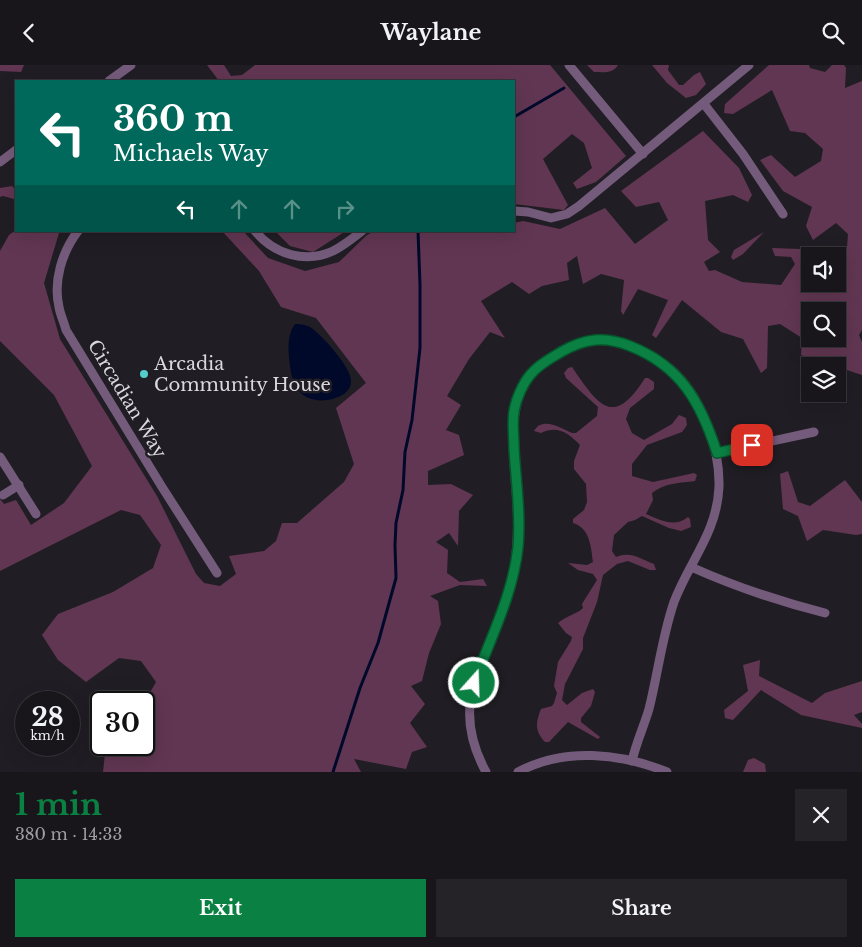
<!DOCTYPE html>
<meta charset="utf-8">
<style>
body{margin:0;font-family:"Libre Baskerville",serif;background:#252328;color:#f1f3f6;height:100vh;display:flex;flex-direction:column;font-size:19px;white-space:nowrap}
*{box-sizing:border-box;margin:0}
p{font-size:16px;color:#9f9fa3}
.icon{flex:none;width:28px;height:28px;fill:none;stroke:currentColor;stroke-width:2;stroke-linecap:round;stroke-linejoin:round}
.map{position:relative;height:707px;overflow:hidden}
.details{display:flex;flex-direction:column;background:#18161b;flex:1}
.details>*{flex:none}
.top-card{position:absolute;left:15px;top:15px;width:500px;height:152px;border-radius:0px;box-shadow:0 5px 20px #0002,0 0 0 1px #36353a;background:#00695c;color:#fff;overflow:hidden}
.controls{position:absolute;left:801px;top:182px;display:grid;gap:10px}
.controls a{display:grid;place-items:center;width:45px;height:45px;border-radius:0px;background:#18161b;box-shadow:0 5px 20px #0002,0 0 0 1px #36353a;font-size:25px}
.speed{position:absolute;left:15px;top:626px;display:flex;gap:10px;font-size:25px;font-weight:700;text-align:center}
.speed>*{display:grid;place-content:center;width:65px;height:65px;border-radius:50%;background:#18161b;box-shadow:0 5px 20px #0002,0 0 0 1px #36353a;line-height:1}
.speed small{font-size:12px;font-weight:400}
.speed .limit{border:2px solid #111;border-radius:8px;background:#fff;color:#111}
.pin{position:absolute;display:grid;place-items:center;width:42px;height:42px;color:#fff;margin:-21px;border-radius:10px;box-shadow:0 2px 8px #0006}
.me{position:absolute;width:55px;margin:-28px;rotate:20deg;stroke-linejoin:round;filter:drop-shadow(0 0 4px #0008)}
.turn{display:flex;align-items:center;gap:18px;height:105px;padding:0 15px;font-size:22px}
.turn .icon{width:65px;height:65px;stroke-width:2.5}
.turn b{display:block;font-size:35px;line-height:42px}
.lanes{display:flex;align-items:center;height:48px;padding:0 15px;background:#0003;justify-content:center;gap:25px;direction:ltr}
.lanes .off{opacity:.35}
.round{display:grid;place-items:center;flex:none;width:52px;height:52px;border-radius:0px;background:#252328}
.headline{display:flex;align-items:center;justify-content:space-between;height:85px;padding:0 15px}
h1{font-size:30px;font-weight:800;line-height:38px;color:#0b8043}
.action{display:flex;gap:10px;margin-top:auto;padding:10px 15px}
.action a{flex:1;height:58px;border-radius:0px;background:#0b8043;color:#fff;font-size:20px;font-weight:800;line-height:58px;text-align:center}
.action a+a{background:#252328;color:#f1f3f6}
header{display:flex;justify-content:space-between;align-items:center;height:65px;padding:0 15px;background:#18161b;font-size:22px;font-weight:800}
.map>svg:first-child{display:block}
.forest{fill:#613652;fill-rule:evenodd}
.water{fill:#00092a}
.lines{fill:none;stroke-linecap:round;stroke-linejoin:round}
.stream{stroke:#00092a;stroke-width:3}
.street{stroke:#755b7b;stroke-width:9}
.route-casing{stroke:#07532c;stroke-width:12}
.route{stroke:#0b8043;stroke-width:9}
.poi-dot{fill:#52cdcc;stroke:#201e24;stroke-width:2}
.labels{text-anchor:middle;stroke-width:5;stroke-linejoin:round;paint-order:stroke}
.poi-label{font-size:18px;fill:#d9d8dc;stroke:#201e24;text-anchor:start}
.street-label{font-size:18px;fill:#d9d8dc;stroke:#201e24}
</style>
<header><svg class="icon" aria-label="back" viewBox="0 0 24 24"><path d="M15 5l-7 7 7 7"/></svg>Waylane<svg class="icon" aria-label="search" viewBox="0 0 24 24"><circle cx="10" cy="10" r="6"/><path d="M15 15l6 6"/></svg></header>
<div class="map">
<svg width="862" height="707" viewBox="0 0 862 707">
<rect width="100%" height="100%" fill="#201e24"/>
<g class="forest">
<polygon points="0,0 24,0 21,7 0,6"/>
<polygon points="207,0 224,0 231,11 242,10 255,0 550,0 626,91 596,117 577,124 573,118 592,103 584,78 572,69 543,94 568,140 564,145 514,139 514,16 219,16"/>
<path d="M587 0H618C613 9 603 7 594 7Z"/>
<polygon points="652,0 669,0 668,5 679,20 683,20 694,10 700,7 706,19 696,30 686,33 667,18"/>
<path d="M769 0H809L810 3 825 7 832 0H844L846 3 845 23 862 16V265L859 270 862 277V310L801 290 802 273 780 259 768 261 767 303 761 308 743 274 721 267 682 235 656 273 652 270 668 235 638 224 623 250 621 246 624 215 601 209 583 219 577 191 567 198 569 215 542 221 529 229 512 217 481 236 505 273 490 267 469 294 447 331 461 340 446 365 459 370 464 390 428 406V420L451 419 473 430 459 446 458 481 449 468 436 477 448 485 447 508 460 517 483 514 487 521 460 520 430 531 438 536 441 559 429 588 422 616 411 621 425 639 410 658 427 682 412 687 406 704 354 694 361 707H103L106 680H144V638L156 617 141 596 119 593 86 617 58 595 42 570 58 549 113 527 153 503 161 480 140 450 121 445 0 506V434L4 439 16 435 31 460 64 438 92 401 54 330 0 276V186L9 170 16 165V166H61L59 168 44 218 60 274 157 431 196 509 204 518 220 521 236 509 229 491 264 486 276 476 282 458H297L344 417 354 399 336 343 366 318 316 253 281 242 259 206 222 166H243L268 193 305 206 339 197 367 170 375 166H461L468 168 514 166V158L523 156 560 164 605 143 635 179 668 155 659 137 636 142 621 126 703 66 739 103 752 130 748 137 733 130 705 136 708 175 720 187 704 197 709 206 715 205 742 217 781 220 795 199 791 192 775 191 772 183 800 184 810 194V219H838V202L846 196 848 169 836 158 813 175 806 161 812 142 783 126 760 95 771 90 795 112 821 96 823 84 805 68 790 66 772 25 733 49 724 48 725 39ZM810 246H838V274H810Z"/>
<polygon points="12,121 16,126 16,137 14,134 3,131 0,132 0,123"/>
<polygon points="275,166 346,166 313,187 290,181"/>
<polygon points="764,167 743,189 733,195 731,192 734,185"/>
<path d="M572 302C598 340 613 364 645 313H648L654 317V324L630 343 626 354 632 368 644 375 672 359 679 350 686 353 687 360 682 367 647 380 632 399V411L653 417 694 408 697 410 695 416C680 418 664 418 652 428L653 435 646 449C660 455 675 463 688 452L690 454 691 462 681 466 669 463 642 451 635 455 628 457 614 470 612 486 616 492C630 486 639 493 654 499L656 505H650L628 496 617 499 603 510 597 537 583 573V584L565 619 562 635 567 640 582 628 593 624 595 627 591 641 581 653V657L600 672 598 674 568 657 549 677H545C534 665 536 657 541 644L552 641 554 638 557 628 554 621 558 597 571 576 572 572 566 568 558 558C566 551 579 548 583 543L582 539 597 515 593 509 578 505 568 498 587 500 593 497C591 482 590 463 573 458V454L584 445 587 437 586 419 574 404V396L580 380C568 368 558 360 541 368L534 366C542 351 561 363 572 368H576L597 351 598 342 566 313 564 308 568 303Z"/>
<polygon points="788,406 798,437 810,441 845,415 862,437 862,469 856,470 823,465 807,476 798,451 783,444 780,409"/>
<polygon points="760,595 759,611 812,638 825,628 862,616 862,647 854,650 862,659 862,663 801,650 761,625 733,655 725,653 724,645 748,626 743,600"/>
<polygon points="754,693 765,699 766,707 743,707 748,695"/>
</g>
<path class="water" d="M295 259C302 259 308 260 313 264 324 273 351 302 351 316 351 322 348 326 344 329 329 338 306 339 296 322 291 313 290 302 289 292 288 281 288 268 295 259Z"/>
<g class="lines">
<g class="stream">
<polyline points="514,52 564,23"/>
<polyline points="333,707 360,623 378,578 396,513 395,480 396,458 403,425 405,387 412,355 420,283 420,220 418,166"/>
</g>
<g class="street">
<polyline points="569,0 643,89"/>
<polyline points="109,16 131,0"/>
<polyline points="704,39 743,89 783,149"/>
<polyline points="0,97 16,85"/>
<polyline points="514,146 528,147 551,153 567,149 579,141 749,0"/>
<path d="M78 166C62 187 53 216 59 242 60 249 64 257 66 265L162 422 217 508"/>
<path d="M255 166C274 189 305 199 333 186 343 181 353 173 362 166"/>
<polyline points="717,388 814,367"/>
<polyline points="0,392 36,449"/>
<polyline points="3,430 19,420"/>
<path d="M691 502C736 522 777 536 825 548"/>
<path d="M486 707C450 641 481 604 504 542 516 509 519 474 517 440 515 400 504 342 531 309 539 299 551 292 563 286 584 273 606 272 629 281 645 287 663 296 676 309 703 336 720 384 719 422 717 468 689 497 674 537 662 572 658 608 649 644 644 661 636 678 632 696"/>
<path d="M518 707C565 682 620 688 667 707"/>
</g>
</g>
<g class="lines">
<defs>
<path id="route" d="M474 618C490 574 513 530 518 482 521 450 516 416 514 384 514 372 512 358 514 346 516 334 523 318 531 309 539 299 551 293 561 287 585 273 605 271 630 281 681 301 701 338 717 388L752 380"/>
</defs>
<use href="#route" class="route-casing"/>
<use href="#route" class="route"/>
</g>
<circle class="poi-dot" cx="144" cy="309" r="5"/>
<g class="labels">
<g class="poi-label">
<text x="154" y="305">Arcadia<tspan x="154" dy="21">Community House</tspan></text>
</g>
<g class="street-label">
<text transform="translate(127 334) rotate(59)" y="6">Circadian Way</text>
</g>
</g>
</svg>
<div class="controls">
<a><svg class="icon" aria-label="sound" viewBox="0 0 24 24"><path d="M4 9h4l5-4v14l-5-4H4zM17 9q2 3 0 6"/></svg></a>
<a><svg class="icon" aria-label="search" viewBox="0 0 24 24"><circle cx="10" cy="10" r="6"/><path d="M15 15l6 6"/></svg></a>
<a><svg class="icon" aria-label="layers" viewBox="0 0 24 24"><path d="M12 4l9 5-9 5-9-5zM3 14l9 5 9-5"/></svg></a>
</div>
<div class="speed"><div>28<small>km/h</small></div><div class="limit">30</div></div>
<div class="pin" style="left:752px;top:380px;background:#d93025"><svg class="icon" aria-label="arrive" viewBox="0 0 24 24"><path d="M6 21V4h12l-3 4 3 4H6"/></svg></div>
<svg class="me" style="left:474px;top:618px" viewBox="-20 -20 40 40"><circle r="17" fill="#0b8043" stroke="#fff" stroke-width="3"/><path d="M0-11L8 9 0 5-8 9z" fill="#fff"/></svg>
<div class="top-card">
<div class="turn"><svg class="icon" aria-label="left" viewBox="0 0 24 24"><path d="M17 20v-9H6M10 6l-5 5 5 5"/></svg><div><b>360 m</b>Michaels Way</div></div>
<div class="lanes"><svg class="icon" aria-label="left" viewBox="0 0 24 24"><path d="M17 20v-9H6M10 6l-5 5 5 5"/></svg><svg class="icon off" aria-label="ahead" viewBox="0 0 24 24"><path d="M12 20V5M6 11l6-6 6 6"/></svg><svg class="icon off" aria-label="ahead" viewBox="0 0 24 24"><path d="M12 20V5M6 11l6-6 6 6"/></svg><svg class="icon off" aria-label="right" viewBox="0 0 24 24"><path d="M7 20v-9h11M14 6l5 5-5 5"/></svg></div>
</div>
</div>
<section class="details">
<div class="headline"><div><h1>1 min</h1><p>380 m · 14:33</p></div><a class="round"><svg class="icon" aria-label="close" viewBox="0 0 24 24"><path d="M6 6l12 12M18 6L6 18"/></svg></a></div>
<div class="action"><a>Exit</a><a>Share</a></div>
</section>
